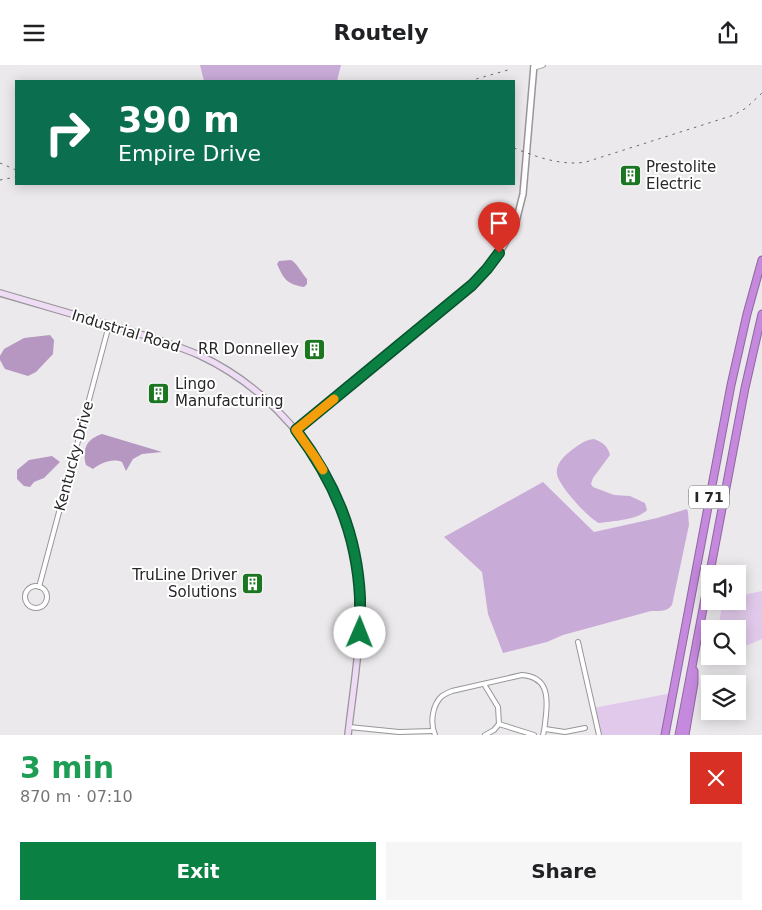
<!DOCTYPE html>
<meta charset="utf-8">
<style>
body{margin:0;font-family:"DejaVu Sans",sans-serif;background:#f6f6f6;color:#202124;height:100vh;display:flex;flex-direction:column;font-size:19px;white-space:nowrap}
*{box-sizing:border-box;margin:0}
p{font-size:16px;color:#757577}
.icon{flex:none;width:28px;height:28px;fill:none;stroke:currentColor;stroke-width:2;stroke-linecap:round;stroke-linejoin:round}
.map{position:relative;height:670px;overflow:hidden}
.side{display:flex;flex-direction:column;background:#fff;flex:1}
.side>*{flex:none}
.top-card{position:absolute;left:15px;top:15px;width:500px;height:105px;border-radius:0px;box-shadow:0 2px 12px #0003;background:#0b6e4f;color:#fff;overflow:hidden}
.controls{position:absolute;left:701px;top:500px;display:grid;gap:10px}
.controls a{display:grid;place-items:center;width:45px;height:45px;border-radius:0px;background:#fff;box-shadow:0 2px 12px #0003;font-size:25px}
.pin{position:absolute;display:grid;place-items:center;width:42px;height:42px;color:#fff;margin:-51px -21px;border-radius:50% 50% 50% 0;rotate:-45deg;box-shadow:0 0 5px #0007}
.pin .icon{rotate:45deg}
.me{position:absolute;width:55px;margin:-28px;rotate:1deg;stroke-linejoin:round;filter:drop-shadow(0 0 4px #0008)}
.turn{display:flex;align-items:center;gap:18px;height:105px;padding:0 20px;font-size:22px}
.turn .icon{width:65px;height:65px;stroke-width:2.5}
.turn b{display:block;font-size:35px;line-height:42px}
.round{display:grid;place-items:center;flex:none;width:52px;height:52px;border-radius:0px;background:#f6f6f6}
.summary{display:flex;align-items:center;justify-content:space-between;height:85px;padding:0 20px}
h1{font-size:30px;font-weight:700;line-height:38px;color:#1e9e55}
.cta{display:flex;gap:10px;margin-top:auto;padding:10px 20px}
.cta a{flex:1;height:58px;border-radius:0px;background:#0b8043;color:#fff;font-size:20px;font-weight:700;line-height:58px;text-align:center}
.cta a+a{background:#f6f6f6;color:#202124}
header{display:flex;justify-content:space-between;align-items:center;height:65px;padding:0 20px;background:#fff;font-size:22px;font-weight:700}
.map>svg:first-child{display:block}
.green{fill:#e0c9ea}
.forest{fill:#c9abd7}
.water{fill:#b597c2}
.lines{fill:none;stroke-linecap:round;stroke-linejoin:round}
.minor-casing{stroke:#989699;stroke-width:6}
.tertiary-casing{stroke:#989699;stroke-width:8}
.secondary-casing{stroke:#989699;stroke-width:8}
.motorway-casing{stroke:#8e679e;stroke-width:9}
.minor{stroke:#fff;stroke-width:4}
.tertiary{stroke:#fff;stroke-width:5}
.secondary{stroke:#eedcf5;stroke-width:5.5}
.motorway{stroke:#c589de;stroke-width:7}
.rail{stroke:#69686a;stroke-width:1;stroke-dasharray:2.5 5;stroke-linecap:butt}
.route-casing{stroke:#07532c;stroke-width:12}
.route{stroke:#0b8043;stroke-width:9}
.slow{stroke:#f59e0b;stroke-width:9}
.labels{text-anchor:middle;stroke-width:4;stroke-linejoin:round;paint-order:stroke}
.shield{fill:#fff;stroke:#686868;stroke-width:1}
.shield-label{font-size:14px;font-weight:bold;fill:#272728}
.poi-label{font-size:15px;fill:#272728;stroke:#fff;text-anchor:start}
.street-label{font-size:15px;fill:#272728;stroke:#fff}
</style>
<header><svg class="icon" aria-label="menu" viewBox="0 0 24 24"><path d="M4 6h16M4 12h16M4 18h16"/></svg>Routely<svg class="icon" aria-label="share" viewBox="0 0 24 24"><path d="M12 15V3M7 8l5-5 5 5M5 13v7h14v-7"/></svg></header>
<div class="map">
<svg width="762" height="670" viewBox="0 0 762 670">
<rect width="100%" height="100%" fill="#ece9ed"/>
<g class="green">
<polygon points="762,526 762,574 743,582 738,583 738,564 718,564 722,540 726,536 738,536 738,531"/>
<polygon points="672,628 665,670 599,670 593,643"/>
</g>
<g class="forest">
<polygon points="200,0 341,0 337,16 204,16"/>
<path d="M594 374C602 377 608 381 610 390L593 413 591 419 593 422 614 430 630 431 645 438 647 445C638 455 613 456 599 458 589 454 558 420 557 409 555 399 566 389 573 384 580 379 585 375 594 374Z"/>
<path d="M543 417 594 467 657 453 687 444 688 447 689 460 672 540C667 547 660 546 651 546L563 570 547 577 503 588 488 549 482 507 444 472Z"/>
</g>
<g class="water">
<path d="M291 195C297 198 302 209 307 214V219L304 222C286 219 284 214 277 199L279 196Z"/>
<polygon points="50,270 54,275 53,289 36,307 28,311 5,304 0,295 0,291 4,284 24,273"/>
<path d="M102 369 162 387 142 389 133 394 126 406 122 397C112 393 101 398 93 404L86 400C82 385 86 374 102 369Z"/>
<polygon points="52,391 60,397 44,413 34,417 30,422 24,421 17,414 17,405 29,395"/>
</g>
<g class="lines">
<defs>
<g id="minor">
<polyline points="533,3 543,0"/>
<circle cx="36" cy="532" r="11"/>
<polyline points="39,522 109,260"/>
<polyline points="578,577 599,670"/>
<polyline points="484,619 498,642 499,659"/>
<polyline points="499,659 534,670"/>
<polyline points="349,662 399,667 433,666"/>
<polyline points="545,664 565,667 585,663"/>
<path d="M435 670C430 658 432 640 442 631 445 629 449 627 452 626L522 610C547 612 548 630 546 650 545 657 545 663 543 670"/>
<polyline points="485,670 494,665 499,659"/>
</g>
<polyline id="tertiary" points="296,365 471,220 487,204 498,190 515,161 523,129 534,0"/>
<path id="secondary" d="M0 228C40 240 80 251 120 263 147 271 173 279 199 290 292 333 358 432 360 534 361 580 353 625 348 670"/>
<g id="motorway">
<polyline points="665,670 731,320 747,249 762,195"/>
<polyline points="679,670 745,323 762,249"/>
<polyline points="685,670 694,618 694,606"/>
</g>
</defs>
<use href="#minor" class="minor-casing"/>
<use href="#tertiary" class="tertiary-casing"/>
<use href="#secondary" class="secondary-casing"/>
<use href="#motorway" class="motorway-casing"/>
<use href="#minor" class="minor"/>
<use href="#tertiary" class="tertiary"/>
<use href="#secondary" class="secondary"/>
<use href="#motorway" class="motorway"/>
<g class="rail">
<polyline points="469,16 508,5"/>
<path d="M514 83C537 92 561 101 586 97L734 50 746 43 762 28"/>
<polyline points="0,98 16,105"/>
<polyline points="0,115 16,112"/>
</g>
</g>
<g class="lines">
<defs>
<path id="route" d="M360 568C360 556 360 544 360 533 357 468 334 416 296 365L472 220 487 204 499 188"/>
</defs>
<use href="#route" class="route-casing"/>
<use href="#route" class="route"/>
<polyline class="slow" points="323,405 315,392 296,365 334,334"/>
</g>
<defs>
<symbol id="building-square" viewBox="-11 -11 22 22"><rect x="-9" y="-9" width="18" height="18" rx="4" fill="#1c7521" stroke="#fff"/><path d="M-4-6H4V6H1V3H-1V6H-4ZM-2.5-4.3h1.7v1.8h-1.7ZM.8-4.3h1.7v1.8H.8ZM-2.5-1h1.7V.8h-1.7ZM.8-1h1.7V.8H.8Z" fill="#fff"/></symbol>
</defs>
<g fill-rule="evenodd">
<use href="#building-square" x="618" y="98" width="25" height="25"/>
<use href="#building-square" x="302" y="272" width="25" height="25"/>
<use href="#building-square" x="146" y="316" width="25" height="25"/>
<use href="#building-square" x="240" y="506" width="25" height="25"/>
</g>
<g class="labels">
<rect class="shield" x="689" y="420.5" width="40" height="23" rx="4"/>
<g class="shield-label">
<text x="709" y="437">I 71</text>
</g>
<g class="poi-label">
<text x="646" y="107">Prestolite<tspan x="646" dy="17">Electric</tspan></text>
<text x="299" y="289" text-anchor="end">RR Donnelley</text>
<text x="175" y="324">Lingo<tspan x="175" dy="17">Manufacturing</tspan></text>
<text x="237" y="515" text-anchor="end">TruLine Driver<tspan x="237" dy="17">Solutions</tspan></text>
</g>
<g class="street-label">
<text transform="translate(126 266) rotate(17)" y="5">Industrial Road</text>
<text transform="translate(74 391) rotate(-75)" y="5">Kentucky Drive</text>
</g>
</g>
</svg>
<div class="controls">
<a><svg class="icon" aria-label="sound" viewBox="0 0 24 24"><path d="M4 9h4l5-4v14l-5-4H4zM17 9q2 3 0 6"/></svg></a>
<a><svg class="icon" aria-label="search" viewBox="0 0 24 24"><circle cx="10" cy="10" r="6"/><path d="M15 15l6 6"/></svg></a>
<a><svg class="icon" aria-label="layers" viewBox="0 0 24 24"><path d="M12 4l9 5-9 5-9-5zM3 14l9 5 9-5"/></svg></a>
</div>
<div class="pin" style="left:499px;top:188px;background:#d93025"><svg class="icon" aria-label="arrive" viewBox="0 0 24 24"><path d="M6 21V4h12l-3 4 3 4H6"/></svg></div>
<svg class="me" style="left:360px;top:568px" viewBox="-20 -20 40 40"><circle r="19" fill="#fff"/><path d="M0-13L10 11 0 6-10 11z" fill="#0b8043"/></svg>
<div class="top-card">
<div class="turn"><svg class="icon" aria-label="right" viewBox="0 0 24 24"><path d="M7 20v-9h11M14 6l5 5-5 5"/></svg><div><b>390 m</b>Empire Drive</div></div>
</div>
</div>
<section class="side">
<div class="summary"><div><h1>3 min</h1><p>870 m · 07:10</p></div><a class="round" style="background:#d93025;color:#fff"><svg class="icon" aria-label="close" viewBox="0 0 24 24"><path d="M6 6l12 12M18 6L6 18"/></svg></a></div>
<div class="cta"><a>Exit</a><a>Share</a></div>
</section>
